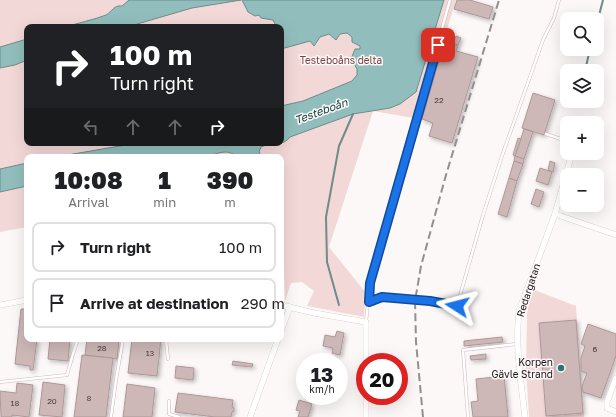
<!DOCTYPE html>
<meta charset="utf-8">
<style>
body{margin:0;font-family:"Golos Text",sans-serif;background:#f2f2f2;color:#202124;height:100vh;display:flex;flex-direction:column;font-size:15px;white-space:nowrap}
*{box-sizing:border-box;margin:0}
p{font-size:13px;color:#757577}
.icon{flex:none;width:22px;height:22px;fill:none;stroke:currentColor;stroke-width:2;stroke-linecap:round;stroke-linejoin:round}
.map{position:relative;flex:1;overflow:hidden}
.panel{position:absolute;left:24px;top:154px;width:260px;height:188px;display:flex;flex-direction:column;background:#fff;border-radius:8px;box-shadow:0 4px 16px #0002}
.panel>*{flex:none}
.banner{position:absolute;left:24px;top:24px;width:260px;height:122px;border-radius:8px;box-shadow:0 4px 16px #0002;background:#202124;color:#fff;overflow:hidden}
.tools{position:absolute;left:560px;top:12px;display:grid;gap:8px}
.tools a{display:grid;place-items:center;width:44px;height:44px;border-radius:8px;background:#fff;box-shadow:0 4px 16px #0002;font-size:20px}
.speed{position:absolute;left:296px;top:353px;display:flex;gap:8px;font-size:20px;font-weight:700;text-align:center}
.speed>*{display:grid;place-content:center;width:52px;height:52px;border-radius:50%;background:#fff;box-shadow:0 4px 16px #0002;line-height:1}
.speed small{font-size:10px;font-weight:400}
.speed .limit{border:6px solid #d22;background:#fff;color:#111}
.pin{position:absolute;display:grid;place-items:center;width:34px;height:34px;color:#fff;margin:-17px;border-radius:8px;box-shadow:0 2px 6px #0006}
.me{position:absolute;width:44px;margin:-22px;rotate:279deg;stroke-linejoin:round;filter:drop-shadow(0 0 3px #0008)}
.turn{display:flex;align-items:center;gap:14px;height:84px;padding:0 20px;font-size:18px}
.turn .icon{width:52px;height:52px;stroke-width:2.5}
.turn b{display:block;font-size:28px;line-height:34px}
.lanes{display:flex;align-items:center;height:38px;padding:0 20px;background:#0003;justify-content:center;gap:20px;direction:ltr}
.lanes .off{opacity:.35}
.eta{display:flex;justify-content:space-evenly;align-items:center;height:68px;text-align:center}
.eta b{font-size:24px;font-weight:800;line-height:28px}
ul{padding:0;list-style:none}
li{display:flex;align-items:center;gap:12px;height:50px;margin:0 8px 6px;padding:0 12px;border:2px solid #e0e0e0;border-radius:8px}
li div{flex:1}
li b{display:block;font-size:15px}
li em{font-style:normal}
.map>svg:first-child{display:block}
.green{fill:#f3d8d8;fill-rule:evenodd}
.water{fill:#91bebc;stroke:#6e8c8a}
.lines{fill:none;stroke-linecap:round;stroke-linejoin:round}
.stream{stroke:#6e8c8a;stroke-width:2}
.building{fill:#cdb7b7;stroke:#ad9899;filter:url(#shadow)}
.lane-casing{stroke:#cfb9ba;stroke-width:3.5}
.street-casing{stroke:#cfb9ba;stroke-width:6}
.lane{stroke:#fff;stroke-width:2.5}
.street{stroke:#fff;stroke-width:5.5}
.rail{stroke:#948e8e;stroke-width:2;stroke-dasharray:8 4;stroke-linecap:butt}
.route-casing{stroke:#114b97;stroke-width:10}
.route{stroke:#1a73e8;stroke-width:7}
.poi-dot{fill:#2b7472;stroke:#fdf8f8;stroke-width:1.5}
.labels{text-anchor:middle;stroke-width:3;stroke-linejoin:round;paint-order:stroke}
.number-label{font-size:8px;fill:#493e3e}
.park-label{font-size:10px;fill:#7a4245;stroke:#fdf8f8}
.street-label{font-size:10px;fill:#1d1616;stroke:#fdf8f8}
.poi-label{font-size:10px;fill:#1d1616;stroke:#fdf8f8;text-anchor:end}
.water-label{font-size:11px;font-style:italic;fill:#194341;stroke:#fdf8f8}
</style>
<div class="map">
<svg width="616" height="417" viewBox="0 0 616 417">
<defs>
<filter id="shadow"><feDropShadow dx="2" dy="2" stdDeviation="2" flood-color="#0004"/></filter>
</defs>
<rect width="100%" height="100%" fill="#fdf8f8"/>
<g class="green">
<path d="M0 0H456L419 119 373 111 329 247 366 293 364 317 307 306 314 291 302 282 291 283 285 301 283 235 281 234V157H27V227L0 232ZM27 27H281V143H27Z"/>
<polygon points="532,289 576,306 584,417 529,417 526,368 527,314"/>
</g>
<g class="water">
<path d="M129 0H241L192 8 127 27H65C78 23 93 20 106 15 113 11 113 5 122 6Z"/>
<path d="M242 0H444L416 92 400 104 390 108 353 114 290 137C283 147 271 142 261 147L259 152 262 157H236C229 147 214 155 204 157H56L137 143H281V106L303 101 352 81 357 75V69L351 59 355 49H360V46L352 42V37L347 33 340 34 336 40 329 34 320 37 314 46 310 41 281 49V27H273L275 24 273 20 261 18 259 15 255 16 248 12Z"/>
<polygon points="27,39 27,60 15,65 0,68 0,47"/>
<polygon points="27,163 27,186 0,192 0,169"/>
</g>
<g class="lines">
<g class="stream">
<polyline points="597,23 603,0"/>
<polyline points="585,71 590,49"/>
<polyline points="339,305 327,262 326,217 339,146 353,114"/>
</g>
</g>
<g class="building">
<polygon points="457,0 470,0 493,7 489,19 454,9"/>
<polygon points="456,36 461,38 458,45 453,43"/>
<polygon points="452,44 458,46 456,51 478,57 452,143 429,136 433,123 422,119 443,47 451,49"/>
<polygon points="533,93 555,100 544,135 522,128"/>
<polygon points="524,129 533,132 524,159 515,156"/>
<polygon points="518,138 521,139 515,156 513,155"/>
<polygon points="515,156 524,159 523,164 514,161"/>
<polygon points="514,161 523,164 517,181 509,178"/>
<polygon points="550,161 555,163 553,172 548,170"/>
<polygon points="540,168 552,172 548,185 536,181"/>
<polygon points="509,178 517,181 507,217 498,214"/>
<polygon points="536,189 544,192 539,207 531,204"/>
<polygon points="21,309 27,309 27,339 37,339 33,370 30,370 30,366 15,364"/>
<polygon points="576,320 583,413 546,416 539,323"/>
<polygon points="588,324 616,334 616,356 601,398 583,392 582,386 587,373 581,371 581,358 585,346 581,344"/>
<polygon points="337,331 344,333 340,355 332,353 333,348 323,346 325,335 335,337"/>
<polygon points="502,337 503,342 464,346 464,341"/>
<polygon points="50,339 70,339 68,361 48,359"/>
<polygon points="87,339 119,340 117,359 85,355"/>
<polygon points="132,339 161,339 157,376 128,373"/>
<polygon points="486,354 486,359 471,360 470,356"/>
<polygon points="82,355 113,358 106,417 74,417"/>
<polygon points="233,361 253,364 252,367 232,365"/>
<polygon points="176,366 194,368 193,380 175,378"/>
<polygon points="504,376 508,417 473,417 471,402 478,401 476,379"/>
<polygon points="43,382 65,385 62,417 39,415"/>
<polygon points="17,383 33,385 29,417 12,415 12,417 1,417 0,391 16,393"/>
<polygon points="127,384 155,388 152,417 123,417"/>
<polygon points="178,393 233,400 232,407 234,408 234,411 232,412 231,417 215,417 175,412"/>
<polygon points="299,400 312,404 308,417 298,417 300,411 296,410"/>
</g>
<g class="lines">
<defs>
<g id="lane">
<polyline points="546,134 567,141"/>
<polyline points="369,302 382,297 430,301 457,306 483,215 503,153 543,40 554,18 559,0"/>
<polyline points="366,322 370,283 450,0"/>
<polyline points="166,339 168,359"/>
<polyline points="0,382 67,375 73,354 78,339"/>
<polyline points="169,401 169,414 179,417"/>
<polyline points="111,417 116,380 123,339"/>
<polyline points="468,417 463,350 517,344"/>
</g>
<g id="street">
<polyline points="555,214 616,235"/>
<polyline points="0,305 27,300"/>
<polyline points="281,305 314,313 366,322 366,362"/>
<polyline points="281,331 290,307"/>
<polyline points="616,378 607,402 607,408 616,412"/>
<polyline points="250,417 278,339"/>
<polyline points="366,417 366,396"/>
<path d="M525 417C521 382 515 346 519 311L555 214 572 153"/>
</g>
</defs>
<use href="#lane" class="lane-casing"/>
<use href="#street" class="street-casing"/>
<use href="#lane" class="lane"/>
<use href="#street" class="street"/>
<polyline class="rail" points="423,417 416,342 415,301 421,266 446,175 499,0"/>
</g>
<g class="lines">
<defs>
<polyline id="route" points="438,45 370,283 369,302 382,297 430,301 457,306"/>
</defs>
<use href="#route" class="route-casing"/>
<use href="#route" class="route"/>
</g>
<circle class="poi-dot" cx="561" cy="368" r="4"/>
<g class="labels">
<g class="number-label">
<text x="439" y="103">22</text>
<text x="102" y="351">28</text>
<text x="595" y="352">6</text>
<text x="150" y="356">13</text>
<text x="89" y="401">8</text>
<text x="52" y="404">20</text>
<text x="15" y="406">18</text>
</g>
<g class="park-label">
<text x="341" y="64">Testeboåns delta</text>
</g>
<g class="street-label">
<text transform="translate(528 290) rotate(-72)" y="4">Redargatan</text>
</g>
<g class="poi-label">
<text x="553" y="366">Korpen<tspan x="553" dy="12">Gävle Strand</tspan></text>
</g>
<g class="water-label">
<text transform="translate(321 111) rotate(-20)" y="4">Testeboån</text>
</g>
</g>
</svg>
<div class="tools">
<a><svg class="icon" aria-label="search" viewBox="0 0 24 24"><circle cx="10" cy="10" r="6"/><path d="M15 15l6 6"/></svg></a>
<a><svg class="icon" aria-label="layers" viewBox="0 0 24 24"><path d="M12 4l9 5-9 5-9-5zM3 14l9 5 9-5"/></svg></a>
<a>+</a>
<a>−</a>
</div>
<div class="speed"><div>13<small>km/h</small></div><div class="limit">20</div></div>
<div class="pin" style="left:438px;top:45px;background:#d93025"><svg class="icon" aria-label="arrive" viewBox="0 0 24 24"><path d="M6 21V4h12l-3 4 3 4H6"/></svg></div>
<svg class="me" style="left:457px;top:306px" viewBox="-20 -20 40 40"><path d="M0-17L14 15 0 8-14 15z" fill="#1a73e8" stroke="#fff" stroke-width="4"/></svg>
<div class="banner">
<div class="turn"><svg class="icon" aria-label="right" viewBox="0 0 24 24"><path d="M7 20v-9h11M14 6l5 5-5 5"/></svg><div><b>100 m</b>Turn right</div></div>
<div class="lanes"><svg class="icon off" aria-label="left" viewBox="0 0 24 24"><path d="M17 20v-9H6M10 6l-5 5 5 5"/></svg><svg class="icon off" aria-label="ahead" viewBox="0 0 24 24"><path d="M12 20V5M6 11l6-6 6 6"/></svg><svg class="icon off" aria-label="ahead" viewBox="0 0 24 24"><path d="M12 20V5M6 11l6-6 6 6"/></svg><svg class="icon" aria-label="right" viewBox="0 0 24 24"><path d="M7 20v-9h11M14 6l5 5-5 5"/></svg></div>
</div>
<section class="panel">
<div class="eta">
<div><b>10:08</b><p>Arrival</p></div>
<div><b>1</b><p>min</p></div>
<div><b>390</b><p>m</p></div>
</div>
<ul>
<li><svg class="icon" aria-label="right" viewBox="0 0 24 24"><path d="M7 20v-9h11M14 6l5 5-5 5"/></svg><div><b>Turn right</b></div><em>100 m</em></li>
<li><svg class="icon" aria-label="arrive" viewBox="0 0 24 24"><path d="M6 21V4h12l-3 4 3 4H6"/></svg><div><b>Arrive at destination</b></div><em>290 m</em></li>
</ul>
</section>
</div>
